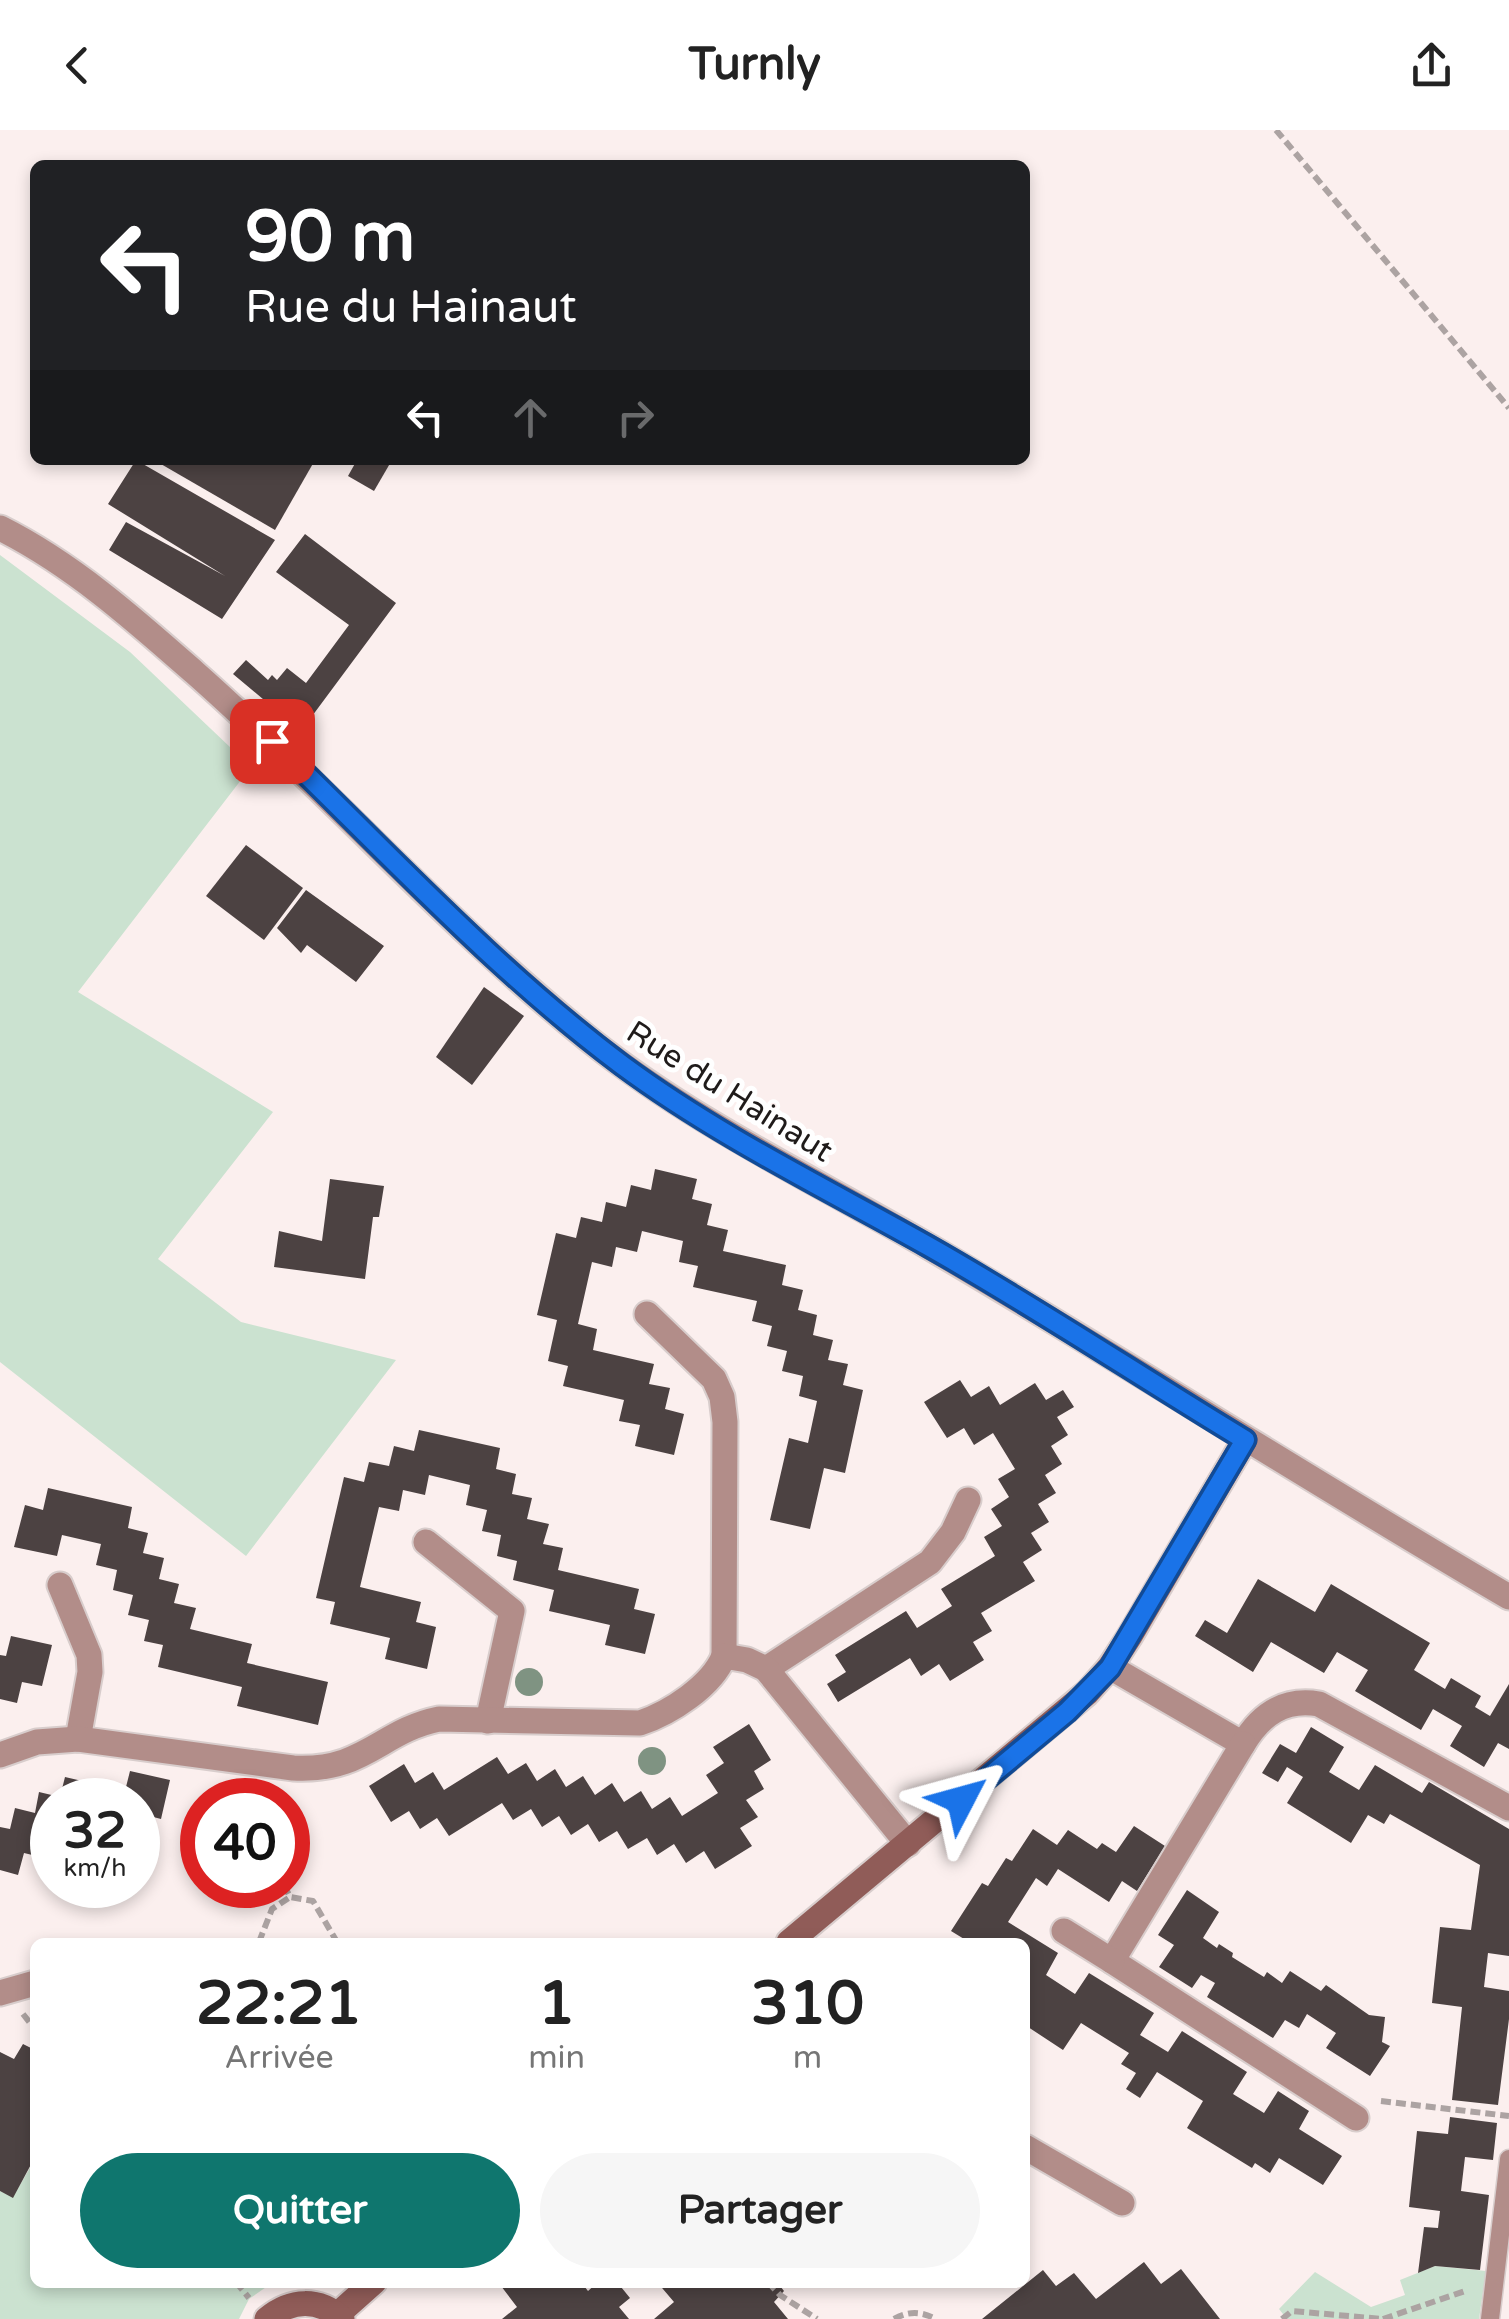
<!DOCTYPE html>
<html lang="fr">
<meta charset="utf-8">
<style>
body{margin:0;font-family:"Varela Round",sans-serif;background:#f6f6f6;color:#222;height:100vh;display:flex;flex-direction:column;font-size:38px;white-space:nowrap}
*{box-sizing:border-box;margin:0}
p{font-size:32px;color:#767676}
.icon{flex:none;width:55px;height:55px;fill:none;stroke:currentColor;stroke-width:2;stroke-linecap:round;stroke-linejoin:round}
.map{position:relative;flex:1;overflow:hidden}
.drawer{position:absolute;left:30px;top:1808px;width:1000px;height:350px;display:flex;flex-direction:column;background:#fff;border-radius:15px;box-shadow:0 5px 15px #0003}
.drawer>*{flex:none}
.guide{position:absolute;left:30px;top:30px;width:1000px;height:305px;border-radius:15px;box-shadow:0 5px 15px #0003;background:#202124;color:#fff;overflow:hidden}
.speed{position:absolute;left:30px;top:1648px;display:flex;gap:20px;font-size:50px;font-weight:700;text-align:center}
.speed>*{display:grid;place-content:center;width:130px;height:130px;border-radius:50%;background:#fff;box-shadow:0 5px 15px #0003;line-height:1}
.speed small{font-size:25px;font-weight:400}
.speed .limit{border:15px solid #d22;background:#fff;color:#111}
.pin{position:absolute;display:grid;place-items:center;width:85px;height:85px;color:#fff;margin:-42px;border-radius:20px;box-shadow:0 5px 15px #0006}
.me{position:absolute;width:110px;margin:-55px;rotate:51deg;stroke-linejoin:round;filter:drop-shadow(0 0 8px #0008)}
.turn{display:flex;align-items:center;gap:35px;height:210px;padding:0 50px;font-size:45px}
.turn .icon{width:130px;height:130px;stroke-width:2.5}
.turn b{display:block;font-size:70px;line-height:85px}
.lanes{display:flex;align-items:center;height:95px;padding:0 50px;background:#0003;justify-content:center;gap:50px;direction:ltr}
.lanes .off{opacity:.35}
.eta{display:flex;justify-content:space-evenly;align-items:center;height:170px;text-align:center}
.eta b{font-size:60px;font-weight:700;line-height:70px}
.button{display:flex;gap:20px;margin-top:auto;padding:20px 50px}
.button a{flex:1;height:115px;border-radius:60px;background:#0f766e;color:#fff;font-size:40px;font-weight:700;line-height:115px;text-align:center}
.button a+a{background:#f6f6f6;color:#222}
header{display:flex;justify-content:space-between;align-items:center;height:130px;padding:0 50px;background:#fff;font-size:45px;font-weight:700}
.map>svg:first-child{display:block}
.green{fill:#cbe2d0}
.building{fill:#4c4242}
.lines{fill:none;stroke-linecap:round;stroke-linejoin:round}
.lane-casing{stroke:#d8cdcc;stroke-width:21}
.street-casing{stroke:#d8cdcc;stroke-width:29}
.secondary-casing{stroke:#d8cdcc;stroke-width:29}
.path{stroke:#aca3a2;stroke-width:6;stroke-dasharray:10 5;stroke-linecap:butt}
.lane{stroke:#b28d89;stroke-width:18}
.street{stroke:#b28d89;stroke-width:25}
.secondary{stroke:#905c58;stroke-width:25}
.tree{fill:#7f9382}
.route-casing{stroke:#114b97;stroke-width:25}
.route{stroke:#1a73e8;stroke-width:18}
.labels{text-anchor:middle;stroke-width:10;stroke-linejoin:round;paint-order:stroke}
.street-label{font-size:32px;fill:#1f1b1a;stroke:#fff}
</style>
<header><svg class="icon" aria-label="back" viewBox="0 0 24 24"><path d="M15 5l-7 7 7 7"/></svg>Turnly<svg class="icon" aria-label="share" viewBox="0 0 24 24"><path d="M12 15V3M7 8l5-5 5 5M5 13v7h14v-7"/></svg></header>
<div class="map">
<svg width="1509" height="2189" viewBox="0 0 1509 2189">
<rect width="100%" height="100%" fill="#fbefee"/>
<g class="green">
<polygon points="0,425 130,522 251,637 78,862 273,982 158,1129 241,1192 396,1230 246,1426 0,1232"/>
<polygon points="35,2029 35,2152 272,2153 249,2169 239,2189 0,2189 0,2061 13,2067"/>
<polygon points="1435,2136 1486,2141 1479,2189 1287,2189 1279,2179 1315,2142 1371,2177 1405,2165 1400,2150"/>
</g>
<g class="building">
<polygon points="136,330 275,410 222,489 109,420 126,392 225,446 108,374"/>
<polygon points="154,330 315,330 275,400"/>
<polygon points="357,330 392,330 374,361 348,346"/>
<polygon points="305,404 396,473 301,601 233,544 246,530 268,550 272,545 277,550 287,538 306,553 349,495 276,442"/>
<polygon points="246,715 303,758 264,810 206,766"/>
<polygon points="306,760 384,816 356,852 307,815 301,823 277,798"/>
<polygon points="484,857 524,886 472,955 436,927"/>
<polygon points="655,1039 697,1049 692,1069 712,1074 707,1095 728,1100 723,1121 786,1135 782,1155 803,1160 798,1180 817,1185 813,1205 833,1210 828,1230 848,1234 843,1255 863,1260 845,1343 824,1338 810,1399 770,1390 789,1308 808,1313 817,1271 799,1266 803,1246 782,1241 787,1221 767,1216 772,1196 752,1191 757,1171 693,1157 698,1136 679,1132 683,1111 642,1101 637,1122 616,1117 612,1137 592,1132 578,1194 597,1199 593,1220 654,1234 649,1254 670,1258 665,1279 684,1284 674,1325 635,1316 640,1295 619,1291 624,1270 563,1256 568,1236 548,1231 557,1190 537,1185 556,1103 576,1108 581,1087 602,1092 606,1072 626,1077 631,1055 651,1060"/>
<polygon points="330,1049 384,1056 379,1087 373,1087 365,1149 274,1137 279,1101 322,1111"/>
<polygon points="960,1250 971,1267 989,1256 1000,1275 1035,1253 1046,1270 1063,1260 1074,1277 1057,1287 1068,1305 1051,1316 1062,1334 1045,1345 1056,1363 1038,1374 1049,1392 1031,1403 1042,1420 1023,1432 1035,1451 981,1483 992,1501 973,1512 984,1530 950,1551 939,1534 921,1546 910,1528 838,1572 827,1554 846,1542 835,1525 906,1481 917,1498 952,1476 941,1459 995,1426 984,1407 1002,1396 991,1379 1009,1367 998,1349 1015,1339 993,1303 974,1315 964,1298 947,1308 924,1272"/>
<polygon points="419,1300 500,1318 496,1339 516,1344 512,1364 532,1368 527,1389 549,1394 543,1414 563,1418 558,1440 639,1459 634,1479 655,1484 645,1524 605,1515 610,1495 549,1481 554,1460 513,1450 517,1431 497,1426 501,1405 482,1401 487,1380 466,1375 470,1355 429,1345 425,1365 403,1360 399,1381 379,1377 360,1457 421,1472 416,1492 436,1497 427,1539 385,1529 390,1508 330,1494 335,1472 316,1468 344,1347 364,1352 369,1332 389,1336 394,1316 414,1321"/>
<polygon points="48,1358 132,1377 128,1398 148,1403 143,1423 164,1428 159,1449 179,1454 174,1473 196,1478 190,1499 252,1514 247,1533 328,1552 318,1595 237,1576 242,1557 158,1537 163,1515 144,1511 149,1490 128,1485 133,1465 113,1460 117,1440 96,1435 101,1414 62,1405 57,1426 14,1417 25,1375 43,1380"/>
<polygon points="1258,1449 1315,1482 1331,1454 1430,1513 1414,1540 1445,1559 1451,1548 1481,1566 1475,1577 1490,1586 1509,1554 1509,1619 1498,1613 1484,1637 1450,1616 1462,1596 1433,1579 1421,1600 1355,1561 1368,1540 1337,1522 1324,1543 1271,1512 1253,1542 1195,1506 1205,1490 1227,1503"/>
<polygon points="11,1506 52,1515 42,1556 22,1552 17,1573 0,1569 0,1525 6,1526"/>
<polygon points="749,1594 771,1630 754,1641 764,1659 746,1670 758,1687 740,1698 752,1716 715,1739 704,1721 686,1733 674,1714 657,1725 647,1708 628,1719 617,1701 599,1712 588,1694 571,1705 559,1686 542,1697 531,1679 513,1690 502,1673 449,1706 437,1688 420,1699 409,1681 391,1692 369,1656 404,1634 415,1653 433,1642 444,1660 497,1627 508,1644 526,1633 537,1651 555,1639 566,1657 583,1646 595,1665 612,1653 624,1672 641,1661 652,1679 670,1667 682,1686 718,1663 706,1645 724,1633 713,1617"/>
<polygon points="1311,1597 1344,1617 1329,1642 1359,1660 1375,1635 1422,1663 1429,1652 1509,1699 1509,1826 1488,1823 1484,1857 1509,1861 1509,1889 1498,1975 1452,1970 1462,1877 1432,1873 1440,1797 1471,1800 1480,1735 1390,1684 1384,1694 1368,1685 1351,1713 1287,1673 1303,1647 1287,1637 1278,1652 1262,1643 1280,1614 1296,1623"/>
<polygon points="130,1641 170,1650 161,1689 138,1683 138,1670 52,1670 52,1708 49,1708 45,1728 24,1723 18,1745 0,1740 0,1697 10,1699 15,1678 35,1683 39,1662 60,1667 65,1647 125,1661"/>
<polygon points="1134,1696 1165,1716 1137,1761 1122,1751 1109,1772 1058,1739 1047,1756 1036,1748 1008,1792 1058,1823 1046,1845 1075,1864 1089,1843 1154,1883 1140,1905 1168,1922 1182,1901 1247,1942 1233,1964 1264,1983 1278,1961 1309,1981 1299,1999 1342,2026 1323,2055 1279,2028 1270,2043 1255,2033 1252,2038 1187,1998 1203,1971 1157,1942 1140,1968 1126,1959 1136,1943 1121,1934 1129,1923 1081,1893 1063,1920 1025,1895 1025,1812 969,1812 951,1801 982,1753 988,1756 1006,1728 1012,1731 1033,1699 1057,1715 1068,1700 1097,1719 1102,1713 1116,1722"/>
<polygon points="1187,1760 1219,1782 1203,1808 1217,1818 1219,1814 1233,1823 1232,1827 1264,1847 1267,1842 1282,1853 1290,1841 1321,1861 1326,1855 1369,1885 1385,1887 1382,1912 1390,1916 1370,1946 1326,1918 1336,1903 1307,1884 1299,1898 1285,1890 1273,1908 1207,1867 1215,1853 1201,1845 1192,1858 1159,1837 1174,1815 1158,1805"/>
<polygon points="23,1914 35,1920 35,2027 13,2068 0,2061 0,1922 14,1929"/>
<polygon points="1450,1987 1497,1993 1493,2030 1465,2027 1461,2061 1489,2065 1480,2140 1435,2136 1418,2143 1424,2097 1438,2098 1440,2081 1409,2077 1417,2001 1448,2004"/>
<polygon points="1144,2132 1161,2154 1181,2139 1220,2189 982,2189 1043,2140 1056,2156 1074,2143 1096,2169"/>
<polygon points="498,2152 581,2152 588,2161 598,2152 617,2152 630,2168 619,2177 629,2189 502,2189 517,2177"/>
<polygon points="657,2152 739,2152 741,2155 777,2152 784,2161 774,2172 788,2189 654,2189 674,2172"/>
</g>
<g class="lines">
<defs>
<polyline id="lane" points="1490,2189 1509,2029"/>
<g id="street">
<path d="M0 398C72 434 134 489 194 542 330 662 450 798 591 911 697 995 818 1051 933 1119 1127 1233 1316 1354 1509 1467"/>
<polyline points="647,1184 714,1249 722,1267 725,1292 724,1526"/>
<polyline points="426,1412 512,1481 488,1591"/>
<polyline points="60,1455 89,1525 90,1542 78,1609"/>
<path d="M1110 1537 1243 1614C1261 1584 1284 1568 1319 1574L1509 1678"/>
<polyline points="766,1539 930,1432 953,1402 968,1370"/>
<polyline points="1243,1614 1112,1831 1356,1988"/>
<path d="M0 1625 37 1612 78 1609 293 1638C365 1642 380 1601 439 1589L640 1593C670 1583 712 1556 724 1526L747 1530 766 1539 908 1714"/>
<polyline points="1064,1801 1112,1831"/>
<polyline points="0,1863 35,1853"/>
<polyline points="1025,2017 1122,2073"/>
</g>
<g id="secondary">
<polyline points="789,1812 1087,1563 1110,1537 1130,1506 1245,1310"/>
<polyline points="338,2184 374,2152"/>
<path d="M267 2189C291 2169 319 2168 342 2189"/>
</g>
</defs>
<use href="#lane" class="lane-casing"/>
<use href="#street" class="street-casing"/>
<use href="#secondary" class="secondary-casing"/>
<g class="path">
<polyline points="1276,0 1509,278"/>
<polyline points="232,1658 238,1670"/>
<polyline points="284,1755 290,1767 313,1771 337,1812"/>
<polyline points="259,1812 272,1779 290,1767"/>
<polyline points="23,1884 35,1899"/>
<polyline points="1381,1971 1509,1986"/>
<polyline points="236,2152 249,2168"/>
<polyline points="768,2152 780,2165 817,2189"/>
<path d="M894 2189C909 2181 920 2181 936 2189"/>
<polyline points="1282,2189 1292,2181 1382,2189"/>
<polyline points="1383,2189 1468,2160"/>
</g>
<use href="#lane" class="lane"/>
<use href="#street" class="street"/>
<use href="#secondary" class="secondary"/>
</g>
<g class="tree">
<circle cx="529" cy="1552" r="14"/>
<circle cx="652" cy="1631" r="14"/>
</g>
<g class="lines">
<defs>
<path id="route" d="M272 611C387 722 494 839 622 935 718 1006 825 1058 928 1116 1036 1177 1139 1246 1245 1310L1110 1538 1067 1582 961 1670"/>
</defs>
<use href="#route" class="route-casing"/>
<use href="#route" class="route"/>
</g>
<g class="labels">
<g class="street-label">
<text transform="translate(730 961) rotate(32)" y="11">Rue du Hainaut</text>
</g>
</g>
</svg>
<div class="speed"><div>32<small>km/h</small></div><div class="limit">40</div></div>
<div class="pin" style="left:272px;top:611px;background:#d93025"><svg class="icon" aria-label="arrive" viewBox="0 0 24 24"><path d="M6 21V4h12l-3 4 3 4H6"/></svg></div>
<svg class="me" style="left:961px;top:1670px" viewBox="-20 -20 40 40"><path d="M0-17L14 15 0 8-14 15z" fill="#1a73e8" stroke="#fff" stroke-width="4"/></svg>
<div class="guide">
<div class="turn"><svg class="icon" aria-label="left" viewBox="0 0 24 24"><path d="M17 20v-9H6M10 6l-5 5 5 5"/></svg><div><b>90 m</b>Rue du Hainaut</div></div>
<div class="lanes"><svg class="icon" aria-label="left" viewBox="0 0 24 24"><path d="M17 20v-9H6M10 6l-5 5 5 5"/></svg><svg class="icon off" aria-label="ahead" viewBox="0 0 24 24"><path d="M12 20V5M6 11l6-6 6 6"/></svg><svg class="icon off" aria-label="right" viewBox="0 0 24 24"><path d="M7 20v-9h11M14 6l5 5-5 5"/></svg></div>
</div>
<section class="drawer">
<div class="eta">
<div><b>22:21</b><p>Arrivée</p></div>
<div><b>1</b><p>min</p></div>
<div><b>310</b><p>m</p></div>
</div>
<div class="button"><a>Quitter</a><a>Partager</a></div>
</section>
</div>
